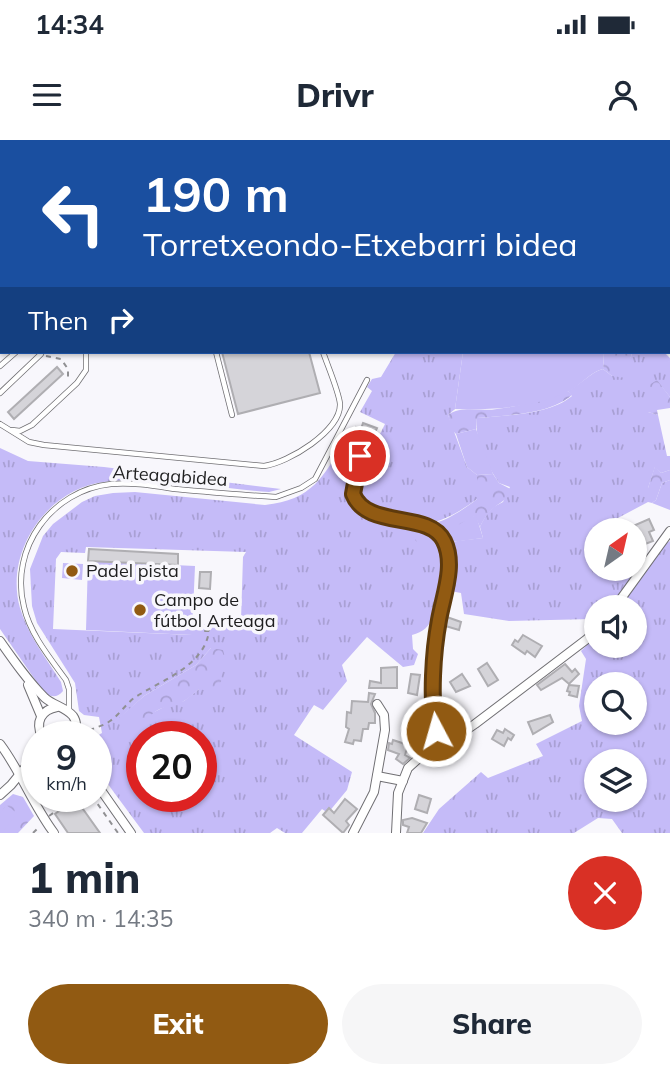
<!DOCTYPE html>
<meta charset="utf-8">
<style>
body{margin:0;font-family:Mulish,sans-serif;background:#f6f6f7;color:#1f2937;height:100vh;display:flex;flex-direction:column;font-size:26px;white-space:nowrap}
*{box-sizing:border-box;margin:0}
p{font-size:23px;color:#747a83}
.icon{flex:none;width:38px;height:38px;fill:none;stroke:currentColor;stroke-width:2;stroke-linecap:round;stroke-linejoin:round}
.map{position:relative;height:693px;overflow:hidden}
.panel{display:flex;flex-direction:column;background:#fff;flex:1}
.panel>*{flex:none}
.top-card{position:absolute;left:0px;top:0px;width:670px;height:214px;box-shadow:0 2px 5px #0004;background:#1a4fa0;color:#fff;overflow:hidden}
.needle{width:46px;rotate:34deg}
.controls{position:absolute;left:584px;top:378px;display:grid;gap:14px}
.controls a{display:grid;place-items:center;width:63px;height:63px;border-radius:50%;background:#fff;box-shadow:0 2px 5px #0004;font-size:35px}
.speed{position:absolute;left:21px;top:581px;display:flex;gap:14px;font-size:35px;font-weight:700;text-align:center}
.speed>*{display:grid;place-content:center;width:91px;height:91px;border-radius:50%;background:#fff;box-shadow:0 2px 5px #0004;line-height:1}
.speed small{font-size:18px;font-weight:400}
.speed .limit{border:10px solid #d22;background:#fff;color:#111}
.pin{position:absolute;display:grid;place-items:center;width:60px;height:60px;color:#fff;margin:-30px;border:4px solid #fff;border-radius:50%;box-shadow:0 2px 7px #0007}
.me{position:absolute;width:77px;margin:-38px;rotate:354deg;stroke-linejoin:round;filter:drop-shadow(0 0 5px #0008)}
.turn{display:flex;align-items:center;gap:24px;height:147px;padding:0 28px;font-size:32px}
.turn .icon{width:91px;height:91px;stroke-width:2.5}
.turn b{display:block;font-size:49px;line-height:60px}
.then{display:flex;align-items:center;height:66px;padding:0 28px;background:#0003;gap:14px;font-size:26px}
.round{display:grid;place-items:center;flex:none;width:74px;height:74px;border-radius:37px;background:#f6f6f7}
.overview{display:flex;align-items:center;justify-content:space-between;height:119px;padding:0 28px}
h1{font-size:42px;font-weight:800;line-height:52px}
.cta{display:flex;gap:14px;margin-top:auto;padding:14px 28px}
.cta a{flex:1;height:80px;border-radius:42px;background:#915a12;color:#fff;font-size:28px;font-weight:800;line-height:80px;text-align:center}
.cta a+a{background:#f6f6f7;color:#1f2937}
.status{display:flex;justify-content:space-between;align-items:center;height:49px;padding:0 35px;background:#fff;direction:ltr}
.status svg{height:19px;fill:currentColor}
header{display:flex;justify-content:space-between;align-items:center;height:91px;padding:0 28px;background:#fff;font-size:32px;font-weight:800}
.map>svg:first-child{display:block}
.grass{fill:url(#grass-tufts);fill-rule:evenodd}
.forest{fill:url(#forest-crowns)}
.garden{fill:#c5bbf8}
.building{fill:#d5d4d9;stroke:#afaeb2;stroke-width:2}
.lines{fill:none;stroke-linecap:round;stroke-linejoin:round}
.lane-casing{stroke:#706f73;stroke-width:6}
.street-casing{stroke:#706f73;stroke-width:10}
.path{stroke:#909093;stroke-width:2;stroke-dasharray:5 5;stroke-linecap:butt}
.lane{stroke:#fff;stroke-width:4.5}
.street{stroke:#fff;stroke-width:8}
.route-casing{stroke:#5e3a0c;stroke-width:18}
.route{stroke:#915a12;stroke-width:12}
.poi-dot{fill:#915a12;stroke:#f8f7fc;stroke-width:2.5}
.labels{text-anchor:middle;stroke-width:7;stroke-linejoin:round;paint-order:stroke}
.street-label{font-size:18px;fill:#1e1e1f;stroke:#f8f7fc}
.poi-label{font-size:18px;fill:#1e1e1f;stroke:#f8f7fc;text-anchor:start}
</style>
<div class="status"><b>14:34</b><svg viewBox="0 0 49 12"><path d="M0 12V9h3v3zM5 12V6h3v6zM10 12V3h3v9zM15 12V0h3v12zM26 1h20v11H26zM47 4h2v5h-2z"/></svg></div>
<header><svg class="icon" aria-label="menu" viewBox="0 0 24 24"><path d="M4 6h16M4 12h16M4 18h16"/></svg>Drivr<svg class="icon" aria-label="person" viewBox="0 0 24 24"><circle cx="12" cy="8" r="4"/><path d="M4 21q1-7 8-7t8 7"/></svg></header>
<div class="map">
<svg width="670" height="693" viewBox="0 0 670 693">
<defs>
<pattern id="grass-tufts" width="24" height="20" patternUnits="userSpaceOnUse" patternTransform="scale(1.75)"><rect width="24" height="20" fill="#c5bbf8"/><path d="M3 7l-1-3M5 7V3M7 7l1-3M15 17l-1-3M17 17v-4M19 17l1-3" fill="none" stroke="#a9a0d4"/></pattern>
<pattern id="forest-crowns" width="20" height="18" patternUnits="userSpaceOnUse" patternTransform="scale(1.75)"><rect width="20" height="18" fill="#c5bbf8"/><path d="M2 6a3 3 0 1 1 6 0M12 15a3 3 0 1 1 6 0" fill="none" stroke="#a9a0d4"/></pattern>
</defs>
<rect width="100%" height="100%" fill="#f8f7fc"/>
<g class="grass">
<polygon points="402,0 669,0 670,122 668,2"/>
<path d="M396 212H463L455 269 448 275 467 327 477 335V359C462 370 446 380 428 384L434 403 445 407 457 401 483 398 480 387C486 374 490 368 503 362L510 347 499 343C487 325 474 300 477 278 507 275 549 275 572 256L568 251C580 245 591 232 603 229L612 236 631 217 632 212H664L670 218V257L657 241 648 272 658 275 667 316H670V330L661 333 655 327 648 348V362L601 387 602 390H597V429H635V424L670 401V693H622L612 679 598 678 574 693H423L439 669 481 632 488 638 543 616 536 604 582 581 579 566 586 519 581 511 597 495V506H635V467H597V476L592 479 509 481 464 474 461 453 440 449C435 468 435 490 412 495L413 509 418 514 414 525 403 527 367 497 342 525 347 541 323 570 314 565 294 595 352 632 347 650 328 673 322 669 302 693H285L277 688 270 693H144L96 628 95 597 102 593 99 577 84 575 79 571 75 543 37 483 32 466 30 429 43 396 53 384 82 362 95 356 113 353 135 352 265 365C312 360 324 337 345 299L357 319 368 318 385 284 360 272 372 251 367 247 372 239 381 237ZM86 407 246 412 243 417 241 480 232 485 192 484V495L53 489 56 419 61 412 85 413ZM211 508 215 527 199 549 184 561 168 565 152 573 114 583 144 556 196 525ZM597 544H635V583H597ZM142 597H201V656H142ZM597 621H635V660H597Z"/>
<path d="M0 308 28 321 104 327 281 349 269 352C219 349 153 335 104 342 47 349 4 412 20 468 28 495 46 518 61 542L63 551C57 558 53 557 45 554L0 489Z"/>
<polygon points="670,340 670,370 652,363 656,360 662,343"/>
</g>
<g class="forest">
<polygon points="604,212 632,212 626,238 612,236 603,229"/>
<polygon points="657,240 670,257 670,268 657,270 658,275 648,272 646,247"/>
<path d="M568 251 572 255C549 275 507 275 477 278L476 289 456 294 452 290 448 275C462 265 481 272 497 269 522 266 545 259 568 251Z"/>
<polygon points="655,326 661,333 670,330 670,340 662,343 656,360 652,363 648,362 648,348"/>
<path d="M493 334 499 343 514 351C499 367 490 365 480 387L475 376 448 393 453 402 445 407 434 403 423 407 415 400 418 389C426 385 432 384 441 381 452 377 467 367 477 359V335Z"/>
<path d="M211 508 223 510 226 521 216 527 222 531 221 542 208 551 199 549C194 553 189 558 184 561 166 571 159 562 144 584L113 583 144 556 196 525Z"/>
<polygon points="13,654 23,657 34,676 18,693 0,693 0,665"/>
</g>
<g class="garden">
<path d="M463 212H604L603 229C590 232 582 244 571 250 536 268 493 270 455 269Z"/>
<polygon points="476,289 493,334 477,335 467,327 456,294"/>
<polygon points="476,375 483,398 453,402 448,393 454,387"/>
<polygon points="88,421 195,426 192,495 86,490"/>
<polygon points="63,423 83,424 82,440 62,438"/>
<polygon points="6,665 17,673 2,693 0,691 0,673"/>
</g>
<g class="building">
<polygon points="222,212 309,212 320,253 238,274"/>
<polygon points="57,227 63,234 14,279 8,272"/>
<polygon points="363,283 377,288 371,302 353,294 356,287 361,289"/>
<polygon points="649,379 654,390 649,392 653,401 635,408 635,390 624,390"/>
<polygon points="89,409 178,414 178,425 88,421"/>
<polygon points="200,432 211,432 210,449 199,448"/>
<polygon points="444,476 461,482 459,490 442,485"/>
<polygon points="523,495 542,506 535,517 527,511 525,514 512,505 515,500 518,502"/>
<polygon points="487,523 498,540 488,546 478,529"/>
<polygon points="565,524 572,532 575,529 579,534 569,544 562,538 541,550 537,545"/>
<polygon points="397,527 397,548 369,548 370,541 381,543 381,528"/>
<polygon points="411,534 420,535 417,555 408,553"/>
<polygon points="462,534 470,546 456,552 450,542"/>
<polygon points="569,545 579,546 577,557 569,555 570,552 567,551"/>
<polygon points="369,553 375,554 371,564 375,573 375,583 369,583 368,589 363,589 361,601 354,600 353,604 345,602 349,589 346,587 347,572 351,573 352,561 368,562"/>
<rect x="445" y="566" width="14" height="13"/>
<polygon points="550,575 553,582 533,594 528,582"/>
<polygon points="505,589 514,595 511,600 508,598 504,606 492,599 497,590 503,593"/>
<polygon points="393,600 408,605 405,615 410,618 403,624 396,619 399,614 388,610 389,603 392,604"/>
<polygon points="419,655 431,659 427,673 415,669"/>
<polygon points="79,656 82,656 78,662 100,693 68,693 55,674"/>
<polygon points="345,659 357,669 346,681 349,685 343,693 323,675 329,668 334,673"/>
<polygon points="412,678 427,683 421,693 407,693 409,687 403,685 403,680"/>
</g>
<g class="lines">
<defs>
<g id="lane">
<polyline points="242,0 245,2"/>
<polyline points="216,212 232,275"/>
<polyline points="0,226 16,212"/>
<polyline points="0,253 41,214"/>
<path d="M0 284 29 302 44 305 264 326C288 323 341 291 340 264 339 252 327 224 323 212"/>
<polyline points="12,290 20,291 32,285 77,243 86,230 86,212"/>
<path d="M360 316 353 354C367 391 430 370 444 402 455 424 445 454 439 476 435 493 435 512 435 530 434 558 430 576 441 604"/>
<path d="M69 570V549L66 540C50 518 30 494 24 467 9 408 52 350 111 344 132 342 155 346 175 349 209 352 242 355 276 357L301 348 315 339 367 240"/>
</g>
<g id="street">
<polyline points="408,0 410,2"/>
<polyline points="668,206 670,207"/>
<polyline points="615,467 670,391"/>
<path d="M0 501C14 521 28 541 45 558 53 565 67 568 73 576 78 583 76 590 73 597"/>
<polyline points="28,545 41,576"/>
<path d="M42 597C35 582 41 570 57 567"/>
<path d="M0 604C21 632 33 665 54 693"/>
<polyline points="377,636 403,641"/>
<polyline points="96,643 131,693"/>
<polyline points="0,655 11,645 37,613"/>
<polyline points="353,693 374,652 385,590 384,575 377,564"/>
<polyline points="396,693 398,653 408,628 428,610 452,600 475,584 587,499 597,488"/>
</g>
</defs>
<use href="#lane" class="lane-casing"/>
<use href="#street" class="street-casing"/>
<g class="path">
<polyline points="46,216 61,219 68,229 68,237"/>
<path d="M82 597C89 587 101 588 110 581 119 575 125 565 134 558 161 540 204 527 209 491H204"/>
<polyline points="92,656 118,693"/>
<polyline points="49,676 77,656"/>
<polyline points="33,693 39,687"/>
</g>
<use href="#lane" class="lane"/>
<use href="#street" class="street"/>
</g>
<g class="lines">
<defs>
<path id="route" d="M360 316 353 354C367 390 429 370 444 401 456 425 443 456 439 480 433 512 430 560 436 591"/>
</defs>
<use href="#route" class="route-casing"/>
<use href="#route" class="route"/>
</g>
<g class="poi-dot">
<circle cx="72" cy="431" r="7"/>
<circle cx="140" cy="470" r="7"/>
</g>
<g class="labels">
<g class="street-label">
<text transform="translate(170 336) rotate(4)" y="6">Arteagabidea</text>
</g>
<g class="poi-label">
<text x="86" y="437">Padel pista</text>
<text x="154" y="466">Campo de<tspan x="154" dy="21">fútbol Arteaga</tspan></text>
</g>
</g>
</svg>
<div class="controls">
<a><svg class="needle" viewBox="-14 -14 28 28"><path d="M0-13l5 13h-10z" fill="#e53935"/><path d="M0 13l5-13h-10z" fill="#747a83"/></svg></a>
<a><svg class="icon" aria-label="sound" viewBox="0 0 24 24"><path d="M4 9h4l5-4v14l-5-4H4zM17 9q2 3 0 6"/></svg></a>
<a><svg class="icon" aria-label="search" viewBox="0 0 24 24"><circle cx="10" cy="10" r="6"/><path d="M15 15l6 6"/></svg></a>
<a><svg class="icon" aria-label="layers" viewBox="0 0 24 24"><path d="M12 4l9 5-9 5-9-5zM3 14l9 5 9-5"/></svg></a>
</div>
<div class="speed"><div>9<small>km/h</small></div><div class="limit">20</div></div>
<div class="pin" style="left:360px;top:316px;background:#d93025"><svg class="icon" aria-label="arrive" viewBox="0 0 24 24"><path d="M6 21V4h12l-3 4 3 4H6"/></svg></div>
<svg class="me" style="left:436px;top:591px" viewBox="-20 -20 40 40"><circle r="17" fill="#915a12" stroke="#fff" stroke-width="3"/><path d="M0-11L8 9 0 5-8 9z" fill="#fff"/></svg>
<div class="top-card">
<div class="turn"><svg class="icon" aria-label="left" viewBox="0 0 24 24"><path d="M17 20v-9H6M10 6l-5 5 5 5"/></svg><div><b>190 m</b>Torretxeondo-Etxebarri bidea</div></div>
<div class="then">Then<svg class="icon" aria-label="right" viewBox="0 0 24 24"><path d="M7 20v-9h11M14 6l5 5-5 5"/></svg></div>
</div>
</div>
<section class="panel">
<div class="overview"><div><h1>1 min</h1><p>340 m · 14:35</p></div><a class="round" style="background:#d93025;color:#fff"><svg class="icon" aria-label="close" viewBox="0 0 24 24"><path d="M6 6l12 12M18 6L6 18"/></svg></a></div>
<div class="cta"><a>Exit</a><a>Share</a></div>
</section>
